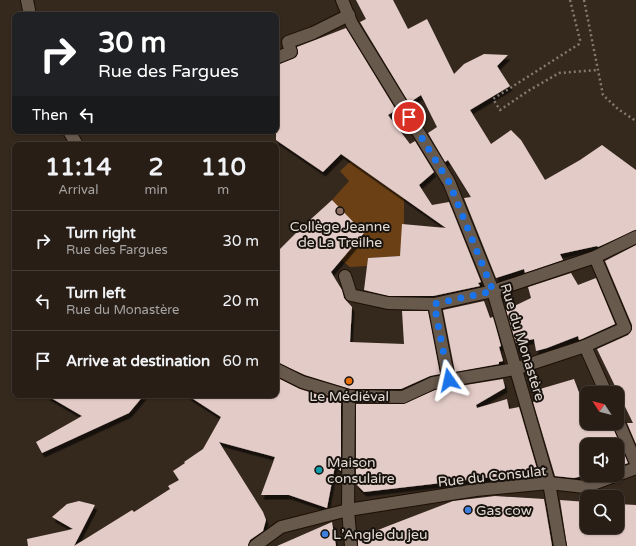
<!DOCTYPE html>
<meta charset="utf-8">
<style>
body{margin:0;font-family:"Varela Round",sans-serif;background:#342b23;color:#f1f3f6;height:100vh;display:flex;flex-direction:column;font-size:15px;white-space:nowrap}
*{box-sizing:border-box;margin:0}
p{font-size:13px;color:#a5a2a1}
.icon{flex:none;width:22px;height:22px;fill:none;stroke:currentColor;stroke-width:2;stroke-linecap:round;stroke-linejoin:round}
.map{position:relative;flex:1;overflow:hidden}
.drawer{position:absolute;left:12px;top:142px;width:267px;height:256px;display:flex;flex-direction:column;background:#281e16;border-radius:8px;box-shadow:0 1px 3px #0004,0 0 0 1px #443c35}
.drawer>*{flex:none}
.guide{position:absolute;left:12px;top:12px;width:267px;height:122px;border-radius:8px;box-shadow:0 1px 3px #0004,0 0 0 1px #443c35;background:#202124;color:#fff;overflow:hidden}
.needle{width:26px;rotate:306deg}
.fabs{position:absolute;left:580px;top:386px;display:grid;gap:8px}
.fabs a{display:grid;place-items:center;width:44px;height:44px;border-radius:8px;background:#281e16;box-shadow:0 1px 3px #0004,0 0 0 1px #443c35;font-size:20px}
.pin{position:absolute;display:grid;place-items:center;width:34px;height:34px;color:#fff;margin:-17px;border:2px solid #fff;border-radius:50%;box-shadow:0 1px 4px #0007}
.me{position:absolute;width:44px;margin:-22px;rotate:349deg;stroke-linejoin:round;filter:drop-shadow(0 0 3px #0008)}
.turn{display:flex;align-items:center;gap:14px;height:84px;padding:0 20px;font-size:18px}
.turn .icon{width:52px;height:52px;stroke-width:2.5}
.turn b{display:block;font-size:28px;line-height:34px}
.then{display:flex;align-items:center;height:38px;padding:0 20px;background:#0003;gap:8px;font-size:15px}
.eta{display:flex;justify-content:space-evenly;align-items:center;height:68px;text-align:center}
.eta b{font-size:24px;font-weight:700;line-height:28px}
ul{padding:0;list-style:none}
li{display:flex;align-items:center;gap:12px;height:60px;padding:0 20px;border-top:1px solid #443c35}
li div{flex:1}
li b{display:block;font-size:15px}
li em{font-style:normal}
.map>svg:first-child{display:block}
.green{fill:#6b4015}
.building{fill:#e3cbc7;filter:url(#shadow)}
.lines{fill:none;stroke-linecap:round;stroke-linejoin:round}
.minor-casing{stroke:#1c1006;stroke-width:14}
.path{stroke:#857a71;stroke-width:2.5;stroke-dasharray:2 3;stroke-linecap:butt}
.minor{stroke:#68594d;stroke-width:12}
.route{stroke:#1a73e8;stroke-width:7;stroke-dasharray:0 12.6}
.education-dot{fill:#8d6e63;stroke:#18120d;stroke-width:1.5}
.food-dot{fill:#e8710a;stroke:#18120d;stroke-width:1.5}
.culture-dot{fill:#0f9aa8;stroke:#18120d;stroke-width:1.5}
.shop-dot{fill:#3f7fe0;stroke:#18120d;stroke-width:1.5}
.labels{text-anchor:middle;stroke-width:4;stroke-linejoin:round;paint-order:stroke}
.poi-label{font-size:14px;fill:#e2d9d2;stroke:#18120d;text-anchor:start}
.street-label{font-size:14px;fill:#e2d9d2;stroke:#18120d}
</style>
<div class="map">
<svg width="636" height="546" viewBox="0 0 636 546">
<defs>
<filter id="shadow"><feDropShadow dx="2.5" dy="4.5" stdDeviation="0" flood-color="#0009"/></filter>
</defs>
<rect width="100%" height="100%" fill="#35281d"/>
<polygon class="green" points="351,161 404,198 404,224 400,256 368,258 367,266 350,267 341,260 364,233 349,221 332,200 349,181 340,171"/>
<g class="building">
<polygon points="356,0 393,0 408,29 427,19 454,74 464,64 484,54 508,55 497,66 510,86 470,110 491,144 511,130 521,140 545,180 580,160 602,145 636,170 636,230 598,247 597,246 560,254 563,260 525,273 524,269 496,278 464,198 471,197 448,160 445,162 428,133 437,127 421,95 409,103 360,22 366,19"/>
<polygon points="346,28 396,110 388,115 410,144 415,141 434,172 419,185 432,205 449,202 481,282 478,283 480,286 433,296 389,296 364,290 368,258 400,256 402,224 446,228 341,154 323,172 276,140 276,65 296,57 298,53 297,47"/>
<polygon points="332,200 364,233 331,272 342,290 344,298 352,307 350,342 404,344 402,311 428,311 440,374 430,376 401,389 350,389 305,375 276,362 276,253 300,229"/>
<polygon points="636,245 636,444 627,423 633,423 597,349 628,335 632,329 632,325 605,261"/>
<polygon points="571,273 578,285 596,278 615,324 582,339 579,340 578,336 547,348 536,351 534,339 516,343 506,310 531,298 528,287"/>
<polygon points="484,301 490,318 493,317 501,346 499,347 503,361 499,362 499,364 455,372 443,310"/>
<polygon points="276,377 300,389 341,402 341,471 335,466 327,508 289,495 261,495 275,457 219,442 263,512 266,520 263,531 250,540 248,546 28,546 27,539 73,529 52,517 67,504 79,501 95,505 74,546 132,510 134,512 170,489 168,486 179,480 173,471 185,463 184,462 203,449 221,417 187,395 276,395"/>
<polygon points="503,379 505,388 476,405 477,408 507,399 509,409 519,407 539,476 511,479 510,475 364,492 356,484 356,404 403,404 435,390"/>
<polygon points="574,379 587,414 587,423 611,423 628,463 617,467 617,445 587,445 587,475 574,478 555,476 533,402 542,400 540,389"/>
<polygon points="46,395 144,395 129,413 42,453 36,442 82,416"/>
<polygon points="495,496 544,499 552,546 358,546 358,538 388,526 453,501"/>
<polygon points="560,500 587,502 587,527 617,527 617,504 636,505 636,546 567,546"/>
<polygon points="332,522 336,546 277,546"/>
</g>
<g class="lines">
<defs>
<g id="minor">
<polyline points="27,0 30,15"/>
<polyline points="342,0 352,24 449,182 493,291 549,483 560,546"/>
<polyline points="276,58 291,52 288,42 313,33 349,15"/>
<polyline points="69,131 77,145"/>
<polyline points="345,276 348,285 351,295 388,303 434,304 493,291 595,257 636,237"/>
<polyline points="434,304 449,381"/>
<polyline points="585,346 606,393"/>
<polyline points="276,369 302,382 349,396 403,397 433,383 515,369 585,346 625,328 595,257"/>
<polyline points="349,396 348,510 351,546"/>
<polyline points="617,419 636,463"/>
<polyline points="255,546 281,527 348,510 476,490 549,483 585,487 636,468"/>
</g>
</defs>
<use href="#minor" class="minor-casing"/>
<g class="path">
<polyline points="570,0 580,40 579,44 493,99 500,110 528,91 559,73 598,70"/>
<polyline points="584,0 603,95 618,109 636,121"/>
</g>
<use href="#minor" class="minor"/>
</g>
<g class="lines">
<polyline class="route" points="409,117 449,182 493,291 434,304 449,380"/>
</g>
<circle class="education-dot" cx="340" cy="211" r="4"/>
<circle class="food-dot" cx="349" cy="381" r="4"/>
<circle class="culture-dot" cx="319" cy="470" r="4"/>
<g class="shop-dot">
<circle cx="468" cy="510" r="4"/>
<circle cx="325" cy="534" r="4"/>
</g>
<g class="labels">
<g class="poi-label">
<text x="340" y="231" text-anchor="middle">Collège Jeanne<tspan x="340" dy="16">de La Treilhe</tspan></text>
<text x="349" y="401" text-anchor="middle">Le Médiéval</text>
<text x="327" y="467">Maison<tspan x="327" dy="16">consulaire</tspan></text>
<text x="476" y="515">Gas cow</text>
<text x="333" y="539">L’Angle du jeu</text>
</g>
<g class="street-label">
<text transform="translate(523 342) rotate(73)" y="5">Rue du Monastère</text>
<text transform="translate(492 476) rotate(-6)" y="5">Rue du Consulat</text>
</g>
</g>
</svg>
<div class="fabs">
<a><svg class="needle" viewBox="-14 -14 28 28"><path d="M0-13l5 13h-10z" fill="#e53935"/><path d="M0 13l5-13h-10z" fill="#a5a2a1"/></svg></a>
<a><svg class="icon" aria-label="sound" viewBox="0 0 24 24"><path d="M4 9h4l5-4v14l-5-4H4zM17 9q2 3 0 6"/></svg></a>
<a><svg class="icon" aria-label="search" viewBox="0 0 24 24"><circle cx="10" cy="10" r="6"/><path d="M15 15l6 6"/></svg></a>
</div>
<div class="pin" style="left:409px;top:117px;background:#d93025"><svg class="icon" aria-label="arrive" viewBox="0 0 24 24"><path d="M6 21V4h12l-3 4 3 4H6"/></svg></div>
<svg class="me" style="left:449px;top:380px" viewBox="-20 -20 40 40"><path d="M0-17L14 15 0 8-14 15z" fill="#1a73e8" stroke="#fff" stroke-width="4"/></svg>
<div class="guide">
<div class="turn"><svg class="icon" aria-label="right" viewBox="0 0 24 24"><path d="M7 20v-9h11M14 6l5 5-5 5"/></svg><div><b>30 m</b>Rue des Fargues</div></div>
<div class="then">Then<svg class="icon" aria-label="left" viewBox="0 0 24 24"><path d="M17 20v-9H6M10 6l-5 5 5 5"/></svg></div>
</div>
<section class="drawer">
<div class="eta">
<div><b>11:14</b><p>Arrival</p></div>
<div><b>2</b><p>min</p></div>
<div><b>110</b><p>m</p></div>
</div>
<ul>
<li><svg class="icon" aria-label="right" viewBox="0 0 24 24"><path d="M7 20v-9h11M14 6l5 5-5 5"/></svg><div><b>Turn right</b><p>Rue des Fargues</p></div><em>30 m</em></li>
<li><svg class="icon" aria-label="left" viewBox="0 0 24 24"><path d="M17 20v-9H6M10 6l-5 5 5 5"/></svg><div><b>Turn left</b><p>Rue du Monastère</p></div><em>20 m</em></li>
<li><svg class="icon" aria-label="arrive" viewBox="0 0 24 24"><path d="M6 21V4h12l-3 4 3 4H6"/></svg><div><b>Arrive at destination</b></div><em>60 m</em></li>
</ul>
</section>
</div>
